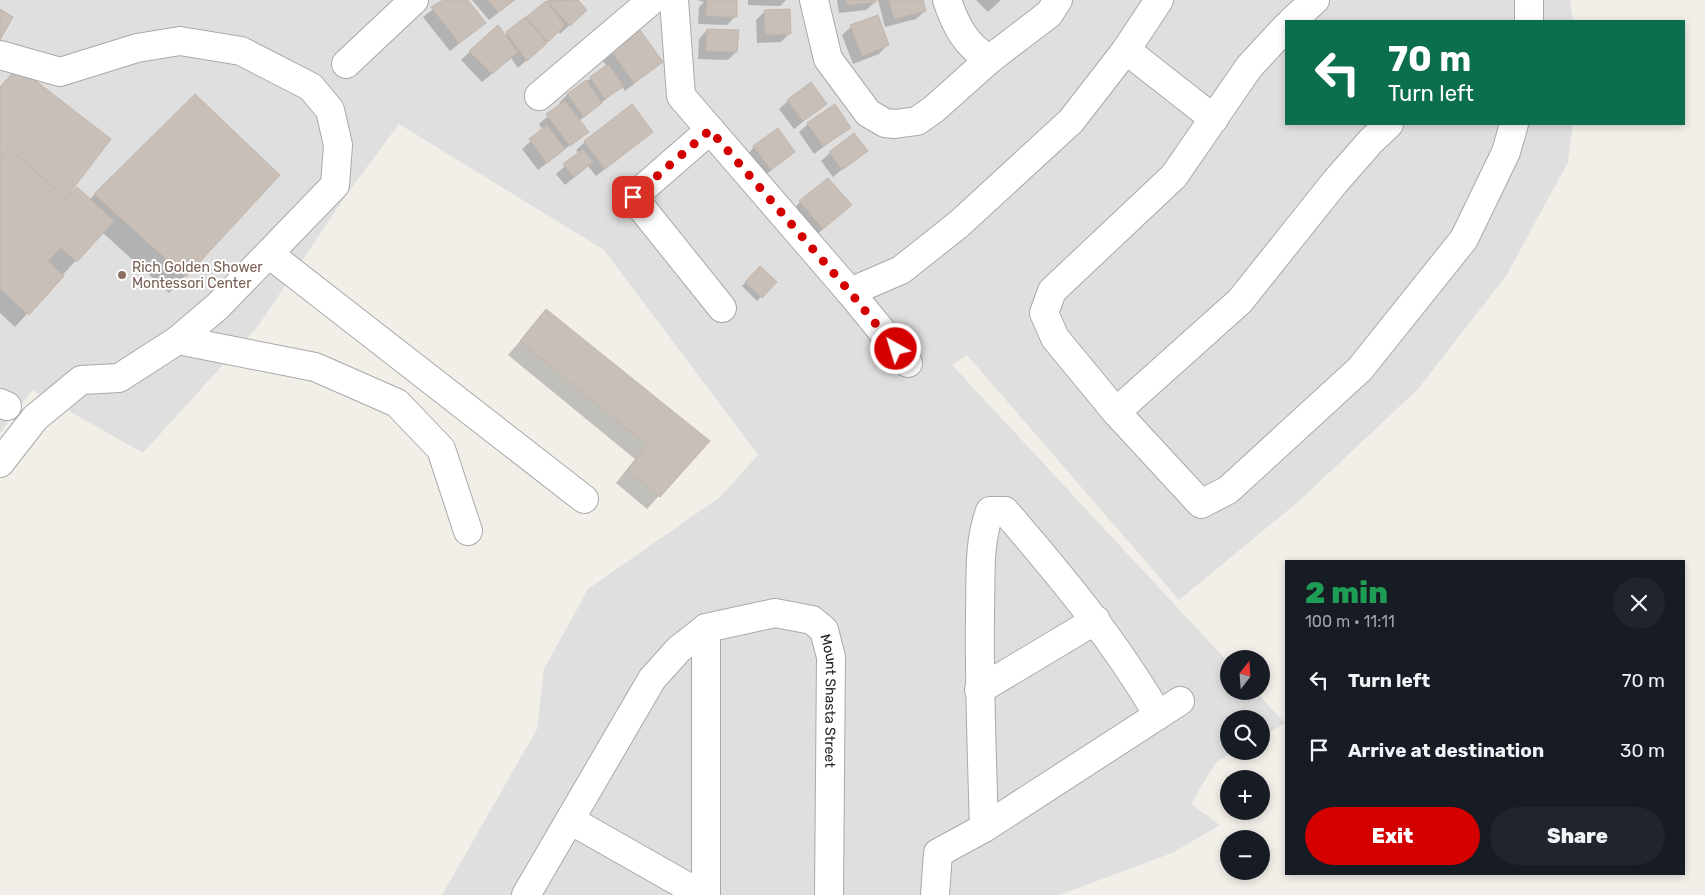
<!DOCTYPE html>
<meta charset="utf-8">
<style>
body{margin:0;font-family:Rubik,sans-serif;background:#20242c;color:#f1f3f6;height:100vh;display:flex;flex-direction:column;font-size:19px;white-space:nowrap}
*{box-sizing:border-box;margin:0}
p{font-size:16px;color:#9ea1a6}
.icon{flex:none;width:28px;height:28px;fill:none;stroke:currentColor;stroke-width:2;stroke-linecap:round;stroke-linejoin:round}
.map{position:relative;flex:1;overflow:hidden}
.drawer{position:absolute;left:1285px;top:560px;width:400px;height:315px;display:flex;flex-direction:column;background:#171b24;border-radius:0px;box-shadow:0 2px 8px #0003}
.drawer>*{flex:none}
.top-card{position:absolute;left:1285px;top:20px;width:400px;height:105px;border-radius:0px;box-shadow:0 2px 8px #0003;background:#0b6e4f;color:#fff;overflow:hidden}
.needle{width:32px;rotate:17deg}
.buttons{position:absolute;left:1220px;top:650px;display:grid;gap:10px}
.buttons a{display:grid;place-items:center;width:50px;height:50px;border-radius:50%;background:#171b24;box-shadow:0 2px 8px #0003;font-size:25px}
.pin{position:absolute;display:grid;place-items:center;width:42px;height:42px;color:#fff;margin:-21px;border-radius:10px;box-shadow:0 2px 8px #0006}
.me{position:absolute;width:55px;margin:-28px;rotate:321deg;stroke-linejoin:round;filter:drop-shadow(0 0 4px #0008)}
.turn{display:flex;align-items:center;gap:18px;height:105px;padding:0 20px;font-size:22px}
.turn .icon{width:65px;height:65px;stroke-width:2.5}
.turn b{display:block;font-size:35px;line-height:42px}
.round{display:grid;place-items:center;flex:none;width:52px;height:52px;border-radius:26px;background:#20242c}
.headline{display:flex;align-items:center;justify-content:space-between;height:85px;padding:0 20px}
h1{font-size:30px;font-weight:800;line-height:38px;color:#1e9e55}
.cta{display:flex;gap:10px;margin-top:auto;padding:10px 20px}
.cta a{flex:1;height:58px;border-radius:30px;background:#d40000;color:#fff;font-size:20px;font-weight:800;line-height:58px;text-align:center}
.cta a+a{background:#20242c;color:#f1f3f6}
ul{padding:0;list-style:none}
li{display:flex;align-items:center;gap:15px;height:70px;padding:0 20px}
li div{flex:1}
li b{display:block;font-size:19px}
li em{font-style:normal}
.map>svg:first-child{display:block}
.residential{fill:#e0dfdf}
.shadow{fill:#0003}
.building{fill:#c7bfb8;stroke:#c4b6ab}
.lines{fill:none;stroke-linecap:round;stroke-linejoin:round}
.minor-casing{stroke:#a9a9a9;stroke-width:30}
.minor{stroke:#fff;stroke-width:28}
.route{stroke:#d40000;stroke-width:9;stroke-dasharray:0 16.2}
.education-dot{fill:#8d6e63;stroke:#fff;stroke-width:2}
.labels{text-anchor:middle;stroke-width:4;stroke-linejoin:round;paint-order:stroke}
.education-label{font-size:14px;fill:#785e54;stroke:#fff;text-anchor:start}
.street-label{font-size:14px;fill:#222;stroke:#fff}
</style>
<div class="map">
<svg width="1705" height="895" viewBox="0 0 1705 895">
<rect width="100%" height="100%" fill="#f2efe9"/>
<polygon class="residential" points="0,0 1570,0 1573,21 1286,21 1286,124 1573,124 1568,162 1506,276 1418,389 1299,501 1179,600 967,355 952,365 1229,663 1229,691 1255,691 1285,723 1261,737 1261,719 1229,719 1229,751 1235,751 1216,762 1191,804 1220,825 1172,853 1059,895 442,895 537,729 544,669 588,589 720,497 758,455 604,250 399,124 347,194 258,326 143,453 32,390 0,433"/>
<g class="shadow">
<polygon points="445,0 467,0 485,23 450,51 423,17"/>
<polygon points="472,0 515,0 489,20"/>
<polygon points="550,0 577,0 585,10 560,34 558,31 518,68 511,58 482,82 461,60 497,27 504,36"/>
<polygon points="697,0 736,0 735,17 727,25 698,24 699,7 704,2"/>
<polygon points="748,0 786,0 780,6 748,5"/>
<polygon points="837,0 875,0 875,2 866,10 839,13"/>
<polygon points="878,0 922,0 925,11 916,19 885,27"/>
<polygon points="976,0 1001,0 988,12"/>
<polygon points="764,12 790,33 781,42 757,43 756,20"/>
<polygon points="851,27 887,45 879,54 853,64 842,35"/>
<polygon points="707,30 736,52 728,60 698,59 699,39"/>
<polygon points="640,32 662,62 625,91 622,86 579,121 587,132 538,170 522,149 543,130 539,124 561,105 559,103 567,95 607,67 603,61"/>
<polygon points="18,68 63,200 89,200 195,96 185,276 169,293 102,232 15,327 0,313 0,87"/>
<polygon points="788,101 825,104 794,129 779,109"/>
<polygon points="632,106 652,132 596,176 588,166 565,185 556,174 579,154 576,150 585,142"/>
<polygon points="808,124 849,128 814,154 799,132"/>
<polygon points="754,147 793,152 762,178 746,156"/>
<polygon points="866,150 833,177 821,161 830,153"/>
<polygon points="800,202 850,205 814,237 792,211"/>
<polygon points="760,267 775,282 757,301 742,286"/>
<polygon points="546,311 709,441 647,509 616,483 635,459 508,355"/>
</g>
<g class="building">
<polygon points="443,0 468,0 486,23 459,43 431,7"/>
<polygon points="488,0 514,0 498,12"/>
<polygon points="578,0 587,10 570,26 547,1"/>
<polygon points="707,0 737,0 737,17 706,16"/>
<polygon points="846,0 876,0 876,2 847,5"/>
<polygon points="889,0 923,0 926,11 894,19"/>
<polygon points="546,1 565,25 548,42 526,17"/>
<polygon points="0,9 13,17 0,40"/>
<polygon points="790,9 791,34 765,35 764,10"/>
<polygon points="878,15 889,45 862,56 850,25"/>
<polygon points="525,17 547,43 527,61 506,32"/>
<polygon points="498,25 518,52 492,74 469,51"/>
<polygon points="707,29 739,30 737,52 706,51"/>
<polygon points="640,30 663,62 634,83 611,51"/>
<polygon points="608,64 624,86 605,99 590,77"/>
<polygon points="18,67 111,139 66,198 9,148 0,157 0,87"/>
<polygon points="586,80 602,103 584,117 567,94"/>
<polygon points="811,82 827,104 803,121 787,100"/>
<polygon points="195,94 280,175 186,277 94,194"/>
<polygon points="565,101 589,132 570,146 546,114"/>
<polygon points="632,104 653,132 605,169 584,141"/>
<polygon points="835,104 851,128 823,146 807,123"/>
<polygon points="547,125 565,149 547,163 529,139"/>
<polygon points="778,128 795,152 771,170 753,146"/>
<polygon points="854,133 868,151 842,170 829,152"/>
<polygon points="9,148 66,198 77,187 114,221 77,262 61,248 48,261 64,276 29,315 0,289 0,157"/>
<polygon points="583,149 593,162 574,177 563,164"/>
<polygon points="828,178 852,205 823,229 799,201"/>
<polygon points="760,266 777,282 762,298 745,282"/>
<polygon points="546,309 710,441 660,497 628,470 647,445 520,341"/>
</g>
<g class="lines">
<defs>
<g id="minor">
<polyline points="674,0 681,96 850,292 908,363"/>
<polyline points="814,0 828,59 868,113 885,123 895,124 917,121 934,109 990,59 1049,14 1058,0"/>
<path d="M947 0C955 24 966 47 990 59"/>
<polyline points="1292,21 1315,0"/>
<polyline points="1529,21 1529,0"/>
<polyline points="1286,27 1249,67 1174,176 1052,291 1044,313 1055,338 1116,412 1201,504 1228,490 1360,369 1464,239 1506,152 1514,124"/>
<polyline points="1126,50 1214,119"/>
<polyline points="0,55 60,72 137,48 180,41 241,51 311,87 330,110 338,145 335,185 218,306 178,340 119,378 81,380 35,418 0,463"/>
<polyline points="346,64 414,0"/>
<polyline points="539,96 652,0"/>
<polyline points="710,130 633,197 722,308"/>
<polyline points="269,254 584,499"/>
<polyline points="850,292 901,270 959,224 1071,121 1126,50 1159,0"/>
<polyline points="178,340 315,367 397,403 441,449 468,531"/>
<polyline points="0,403 7,406"/>
<polyline points="1116,412 1240,301 1335,182 1371,141 1389,124"/>
<polyline points="979,690 1096,620"/>
<polyline points="570,820 702,895"/>
<path d="M984 828C982 757 979 685 980 614 981 579 978 543 990 511H1005C1061 576 1115 641 1158 715"/>
<path id="s1" d="M526 895 652 679 679 649 706 628 775 613 812 620 824 630 831 657 829 895"/>
<polyline points="706,895 706,628"/>
<polyline points="935,895 938,853 984,828 1180,701"/>
</g>
</defs>
<use href="#minor" class="minor-casing"/>
<use href="#minor" class="minor"/>
</g>
<g class="lines">
<polyline class="route" points="633,197 710,130 850,292 896,349"/>
</g>
<circle class="education-dot" cx="122" cy="275" r="5"/>
<g class="labels">
<g class="education-label">
<text x="132" y="272">Rich Golden Shower<tspan x="132" dy="16">Montessori Center</tspan></text>
</g>
<g class="street-label">
<text dy="5" stroke="none"><textPath href="#s1" startOffset="520">Mount Shasta Street</textPath></text>
</g>
</g>
</svg>
<div class="buttons">
<a><svg class="needle" viewBox="-14 -14 28 28"><path d="M0-13l5 13h-10z" fill="#e53935"/><path d="M0 13l5-13h-10z" fill="#9ea1a6"/></svg></a>
<a><svg class="icon" aria-label="search" viewBox="0 0 24 24"><circle cx="10" cy="10" r="6"/><path d="M15 15l6 6"/></svg></a>
<a>+</a>
<a>−</a>
</div>
<div class="pin" style="left:633px;top:197px;background:#d93025"><svg class="icon" aria-label="arrive" viewBox="0 0 24 24"><path d="M6 21V4h12l-3 4 3 4H6"/></svg></div>
<svg class="me" style="left:896px;top:349px" viewBox="-20 -20 40 40"><circle r="17" fill="#d40000" stroke="#fff" stroke-width="3"/><path d="M0-11L8 9 0 5-8 9z" fill="#fff"/></svg>
<div class="top-card">
<div class="turn"><svg class="icon" aria-label="left" viewBox="0 0 24 24"><path d="M17 20v-9H6M10 6l-5 5 5 5"/></svg><div><b>70 m</b>Turn left</div></div>
</div>
<section class="drawer">
<div class="headline"><div><h1>2 min</h1><p>100 m · 11:11</p></div><a class="round"><svg class="icon" aria-label="close" viewBox="0 0 24 24"><path d="M6 6l12 12M18 6L6 18"/></svg></a></div>
<ul>
<li><svg class="icon" aria-label="left" viewBox="0 0 24 24"><path d="M17 20v-9H6M10 6l-5 5 5 5"/></svg><div><b>Turn left</b></div><em>70 m</em></li>
<li><svg class="icon" aria-label="arrive" viewBox="0 0 24 24"><path d="M6 21V4h12l-3 4 3 4H6"/></svg><div><b>Arrive at destination</b></div><em>30 m</em></li>
</ul>
<div class="cta"><a>Exit</a><a>Share</a></div>
</section>
</div>
